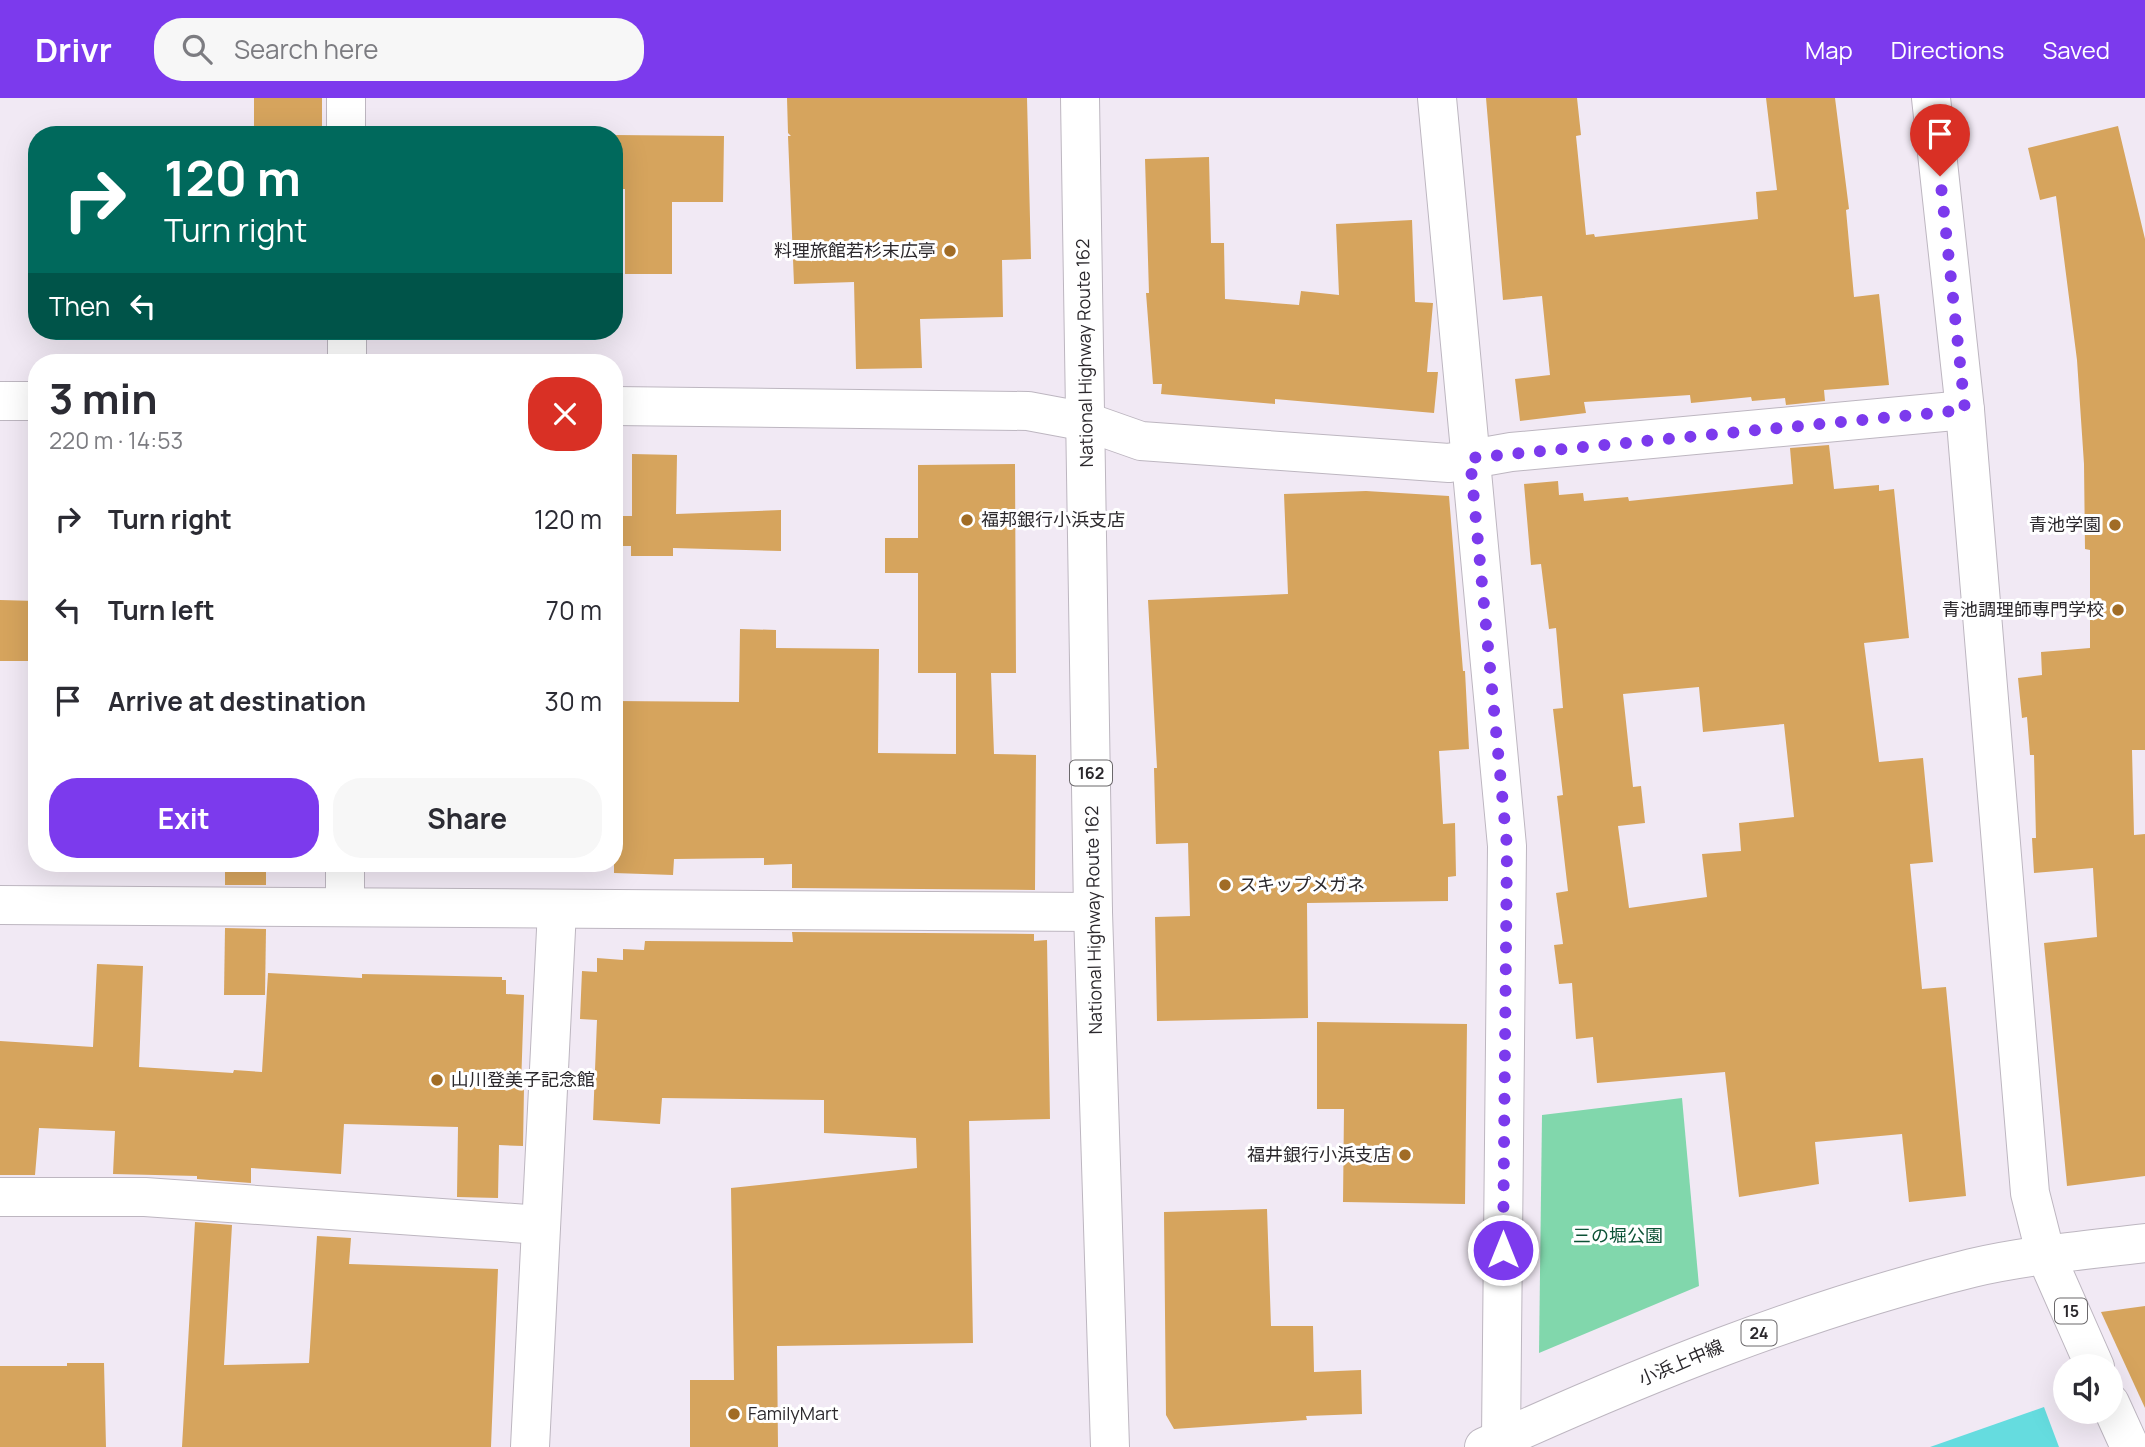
<!DOCTYPE html>
<meta charset="utf-8">
<style>
body{margin:0;font-family:Manrope,"Noto Sans JP",sans-serif;background:#f7f7f7;color:#2b2b33;height:100vh;display:flex;flex-direction:column;font-size:26px;white-space:nowrap}
*{box-sizing:border-box;margin:0}
p{font-size:23px;color:#7c7c81}
.icon{flex:none;width:38px;height:38px;fill:none;stroke:currentColor;stroke-width:2;stroke-linecap:round;stroke-linejoin:round}
.map{position:relative;flex:1;overflow:hidden}
.panel{position:absolute;left:28px;top:256px;width:595px;height:518px;display:flex;flex-direction:column;background:#fff;border-radius:28px;box-shadow:0 7px 28px #0002}
.panel>*{flex:none}
.banner{position:absolute;left:28px;top:28px;width:595px;height:214px;border-radius:28px;box-shadow:0 7px 28px #0002;background:#00695c;color:#fff;overflow:hidden}
.tools{position:absolute;left:2053px;top:1256px;display:grid;gap:14px}
.tools a{display:grid;place-items:center;width:70px;height:70px;border-radius:50%;background:#fff;box-shadow:0 7px 28px #0002;font-size:35px}
.pin{position:absolute;display:grid;place-items:center;width:60px;height:60px;color:#fff;margin:-72px -30px;border-radius:50% 50% 50% 0;rotate:-45deg;box-shadow:0 0 7px #0007}
.pin .icon{rotate:45deg}
.me{position:absolute;width:77px;margin:-38px;rotate:0deg;stroke-linejoin:round;filter:drop-shadow(0 0 5px #0008)}
.turn{display:flex;align-items:center;gap:24px;height:147px;padding:0 21px;font-size:32px}
.turn .icon{width:91px;height:91px;stroke-width:2.5}
.turn b{display:block;font-size:49px;line-height:60px}
.then{display:flex;align-items:center;height:66px;padding:0 21px;background:#0003;gap:14px;font-size:26px}
.round{display:grid;place-items:center;flex:none;width:74px;height:74px;border-radius:28px;background:#f7f7f7}
.overview{display:flex;align-items:center;justify-content:space-between;height:119px;padding:0 21px}
h1{font-size:42px;font-weight:700;line-height:52px}
.action{display:flex;gap:14px;margin-top:auto;padding:14px 21px}
.action a{flex:1;height:80px;border-radius:28px;background:#7c3aed;color:#fff;font-size:28px;font-weight:700;line-height:80px;text-align:center}
.action a+a{background:#f7f7f7;color:#2b2b33}
ul{padding:0;list-style:none}
li{display:flex;align-items:center;gap:21px;height:91px;padding:0 21px}
li div{flex:1}
li b{display:block;font-size:26px}
li em{font-style:normal}
header{display:flex;align-items:center;gap:42px;box-sizing:border-box;height:98px;padding:0 35px;background:#7c3aed;color:#fff}
header strong{font-size:33px}
nav{display:flex;gap:38px;margin-inline-start:auto;font-size:24px}
.search{width:490px;height:63px;background:#f7f7f7;display:flex;align-items:center;gap:18px;box-sizing:border-box;padding:0 24px;border-radius:28px;color:#7c7c81;font-size:26px}
.map>svg:first-child{display:block}
.green{fill:#81d7ac}
.water{fill:#65dcdf}
.building{fill:#d6a45d;fill-rule:evenodd}
.lines{fill:none;stroke-linecap:round;stroke-linejoin:round}
.minor-casing{stroke:#bdb6c0;stroke-width:40}
.tertiary-casing{stroke:#bdb6c0;stroke-width:40}
.primary-casing{stroke:#bdb6c0;stroke-width:40}
.trunk-casing{stroke:#bdb6c0;stroke-width:40}
.minor{stroke:#fff;stroke-width:38}
.tertiary{stroke:#fff;stroke-width:38}
.primary{stroke:#fff;stroke-width:38}
.trunk{stroke:#fff;stroke-width:38}
.route{stroke:#7c3aed;stroke-width:12;stroke-dasharray:0 21.6}
.poi-dot{fill:#a16c25;stroke:#fff;stroke-width:2.5}
.labels{text-anchor:middle;stroke-width:6;stroke-linejoin:round;paint-order:stroke}
.shield{fill:#fff;stroke:#6b686b;stroke-width:2}
.shield-label{font-size:16px;font-weight:bold;fill:#2b282c}
.poi-label{font-size:18px;fill:#2b282c;stroke:#fff;text-anchor:end}
.street-label{font-size:18px;fill:#2b282c;stroke:#fff}
.park-label{font-size:18px;fill:#0c5236;stroke:#fff}
</style>
<header>
<strong>Drivr</strong>
<div class="search"><svg class="icon" aria-label="search" viewBox="0 0 24 24"><circle cx="10" cy="10" r="6"/><path d="M15 15l6 6"/></svg>Search here</div>
<nav><a>Map</a><a>Directions</a><a>Saved</a></nav>
</header>
<div class="map">
<svg width="2145" height="1349" viewBox="0 0 2145 1349">
<rect width="100%" height="100%" fill="#f1e9f4"/>
<polygon class="green" points="1682,1000 1699,1188 1539,1255 1542,1017"/>
<polygon class="water" points="2044,1309 2059,1349 1930,1349"/>
<g class="building">
<rect x="254" y="0" width="68" height="37"/>
<polygon points="787,0 1027,0 1031,161 1002,162 1003,219 920,221 922,270 856,271 854,184 794,186 788,38 791,38 788,35"/>
<polygon points="1486,0 1577,0 1581,37 1576,38 1586,137 1594,136 1595,139 1758,121 1756,94 1777,92 1766,0 1835,0 1849,111 1846,112 1854,199 1879,196 1889,287 1824,292 1825,303 1786,307 1785,300 1752,303 1751,299 1691,305 1690,297 1584,304 1586,315 1520,323 1515,281 1550,277 1542,198 1503,202"/>
<polygon points="2118,28 2145,141 2145,652 2132,652 2134,737 2145,736 2145,1078 2067,1088 2044,845 2097,839 2093,770 2034,775 2032,740 2036,740 2034,657 2030,657 2027,619 2022,620 2018,580 2042,577 2041,554 2090,550 2090,452 2085,451 2084,366 2077,262 2056,98 2040,102 2028,50"/>
<polygon points="614,37 724,38 723,104 672,104 672,176 625,176 625,91 614,91"/>
<polygon points="1209,59 1211,145 1224,145 1225,201 1299,207 1301,193 1339,197 1336,126 1412,122 1415,204 1433,205 1427,274 1438,274 1434,315 1275,301 1275,306 1161,296 1162,286 1153,286 1146,195 1149,195 1145,61"/>
<path d="M1829 347 1834 391 1879 387V393L1894 391 1909 540 1864 545 1879 664 1923 660 1933 764 1910 766 1922 891 1946 889 1966 1098 1909 1104 1902 1036 1815 1044 1819 1086 1739 1099 1725 974 1597 985 1593 939 1576 941 1572 885 1559 886 1554 847 1563 846 1556 795 1568 793 1557 698 1563 697 1553 611 1563 610 1556 530 1549 531 1541 466 1531 467 1524 386 1558 383 1559 397 1583 395 1584 403 1628 399 1629 403 1793 386 1790 350ZM1699 589 1703 634 1784 626 1794 719 1739 725 1741 753 1702 756 1707 799 1629 810 1618 728 1645 725 1641 688 1633 689 1623 596Z"/>
<polygon points="632,356 677,357 676,416 781,412 781,453 673,450 673,458 631,458 631,448 614,448 614,418 632,418"/>
<polygon points="1015,366 1016,575 991,575 994,656 1036,657 1035,792 792,790 792,766 764,767 764,760 674,761 673,777 614,775 614,603 739,604 740,531 776,532 776,550 879,551 878,655 956,656 956,575 918,575 918,475 885,475 885,440 918,440 918,367"/>
<polygon points="1366,393 1449,398 1463,573 1465,573 1469,651 1439,653 1443,726 1455,725 1456,778 1448,779 1448,803 1307,805 1308,920 1157,923 1155,819 1190,818 1188,745 1156,746 1154,670 1157,670 1148,502 1288,496 1284,396"/>
<polygon points="0,502 37,503 37,563 0,563"/>
<rect x="225" y="765" width="41" height="22"/>
<polygon points="225,830 266,831 265,897 224,897"/>
<polygon points="792,834 1034,836 1034,843 1047,842 1050,1021 969,1023 973,1245 777,1248 778,1349 690,1349 690,1282 734,1282 731,1090 917,1070 916,1040 824,1035 824,1002 662,1000 660,1026 593,1022 597,922 580,921 582,873 597,874 597,860 623,862 623,851 644,852 645,843 793,844"/>
<polygon points="97,866 143,868 139,969 233,975 234,972 262,974 268,875 362,880 362,876 502,879 502,882 506,882 506,896 524,897 521,989 524,990 523,1048 499,1047 498,1100 457,1099 458,1029 344,1026 341,1076 251,1070 251,1085 197,1081 197,1078 113,1076 115,1033 39,1030 35,1077 0,1077 0,943 93,949"/>
<polygon points="1317,924 1467,926 1465,1106 1343,1104 1344,1011 1317,1011"/>
<polygon points="1267,1111 1271,1228 1313,1228 1314,1274 1361,1272 1362,1316 1306,1318 1307,1322 1174,1331 1166,1317 1164,1114"/>
<polygon points="195,1124 232,1127 224,1267 309,1265 317,1138 351,1140 349,1166 498,1171 491,1349 182,1349"/>
<polygon points="2145,1208 2145,1310 2101,1214"/>
<polygon points="67,1265 104,1265 106,1349 0,1349 0,1268 67,1268"/>
</g>
<g class="lines">
<defs>
<g id="minor">
<polyline points="346,0 346,37"/>
<polyline points="1437,0 1507,748 1501,1341"/>
<polyline points="347,233 347,264"/>
<polyline points="0,303 37,303"/>
<polyline points="614,308 1028,313 1087,324 1141,343 1449,365 1511,354 1965,312"/>
<polyline points="0,807 1093,814"/>
<polyline points="345,809 345,765"/>
<polyline points="0,1099 145,1099 541,1127"/>
<polyline points="530,1349 557,812"/>
</g>
<polyline id="tertiary" points="1931,0 1965,312 2030,1095 2046,1158"/>
<g id="primary">
<polyline points="2046,1158 2095,1269"/>
<polyline points="2110,1305 2130,1349"/>
<path d="M1484 1349C1642 1277 1803 1212 1972 1170 2028 1157 2088 1152 2145 1145"/>
</g>
<polyline id="trunk" points="1080,0 1093,814 1110,1349"/>
</defs>
<use href="#minor" class="minor-casing"/>
<use href="#tertiary" class="tertiary-casing"/>
<use href="#primary" class="primary-casing"/>
<use href="#trunk" class="trunk-casing"/>
<use href="#minor" class="minor"/>
<use href="#tertiary" class="tertiary"/>
<use href="#primary" class="primary"/>
<use href="#trunk" class="trunk"/>
</g>
<g class="lines">
<polyline class="route" points="1503,1152 1507,748 1470,360 1965,312 1940,78"/>
</g>
<g class="poi-dot">
<circle cx="950" cy="153" r="7"/>
<circle cx="967" cy="422" r="7"/>
<circle cx="2115" cy="427" r="7"/>
<circle cx="2118" cy="512" r="7"/>
<circle cx="1225" cy="787" r="7"/>
<circle cx="437" cy="982" r="7"/>
<circle cx="1405" cy="1057" r="7"/>
<circle cx="734" cy="1316" r="7"/>
</g>
<g class="labels">
<g class="shield">
<rect x="1070" y="662.5" width="42" height="25" rx="5"/>
<rect x="2055" y="1200.5" width="32" height="25" rx="5"/>
<rect x="1741.5" y="1222.5" width="35" height="25" rx="5"/>
</g>
<g class="shield-label">
<text x="1091" y="681">162</text>
<text x="2071" y="1219">15</text>
<text x="1759" y="1241">24</text>
</g>
<g class="poi-label">
<text x="936" y="159">料理旅館若杉末広亭</text>
<text x="981" y="428" text-anchor="start">福邦銀行小浜支店</text>
<text x="2101" y="433">青池学園</text>
<text x="2104" y="518">青池調理師専門学校</text>
<text x="1239" y="793" text-anchor="start">スキップメガネ</text>
<text x="451" y="988" text-anchor="start">山川登美子記念館</text>
<text x="1391" y="1063">福井銀行小浜支店</text>
<text x="748" y="1322" text-anchor="start">FamilyMart</text>
</g>
<g class="street-label">
<text transform="translate(1085 255) rotate(-91)" y="6">National Highway Route 162</text>
<text transform="translate(1094 822) rotate(-91)" y="6">National Highway Route 162</text>
<text transform="translate(1681 1265) rotate(-23)" y="6">小浜上中線</text>
</g>
<g class="park-label">
<text x="1618" y="1144">三の堀公園</text>
</g>
</g>
</svg>
<div class="tools">
<a><svg class="icon" aria-label="sound" viewBox="0 0 24 24"><path d="M4 9h4l5-4v14l-5-4H4zM17 9q2 3 0 6"/></svg></a>
</div>
<div class="pin" style="left:1940px;top:78px;background:#d93025"><svg class="icon" aria-label="arrive" viewBox="0 0 24 24"><path d="M6 21V4h12l-3 4 3 4H6"/></svg></div>
<svg class="me" style="left:1503px;top:1152px" viewBox="-20 -20 40 40"><circle r="17" fill="#7c3aed" stroke="#fff" stroke-width="3"/><path d="M0-11L8 9 0 5-8 9z" fill="#fff"/></svg>
<div class="banner">
<div class="turn"><svg class="icon" aria-label="right" viewBox="0 0 24 24"><path d="M7 20v-9h11M14 6l5 5-5 5"/></svg><div><b>120 m</b>Turn right</div></div>
<div class="then">Then<svg class="icon" aria-label="left" viewBox="0 0 24 24"><path d="M17 20v-9H6M10 6l-5 5 5 5"/></svg></div>
</div>
<section class="panel">
<div class="overview"><div><h1>3 min</h1><p>220 m · 14:53</p></div><a class="round" style="background:#d93025;color:#fff"><svg class="icon" aria-label="close" viewBox="0 0 24 24"><path d="M6 6l12 12M18 6L6 18"/></svg></a></div>
<ul>
<li><svg class="icon" aria-label="right" viewBox="0 0 24 24"><path d="M7 20v-9h11M14 6l5 5-5 5"/></svg><div><b>Turn right</b></div><em>120 m</em></li>
<li><svg class="icon" aria-label="left" viewBox="0 0 24 24"><path d="M17 20v-9H6M10 6l-5 5 5 5"/></svg><div><b>Turn left</b></div><em>70 m</em></li>
<li><svg class="icon" aria-label="arrive" viewBox="0 0 24 24"><path d="M6 21V4h12l-3 4 3 4H6"/></svg><div><b>Arrive at destination</b></div><em>30 m</em></li>
</ul>
<div class="action"><a>Exit</a><a>Share</a></div>
</section>
</div>
